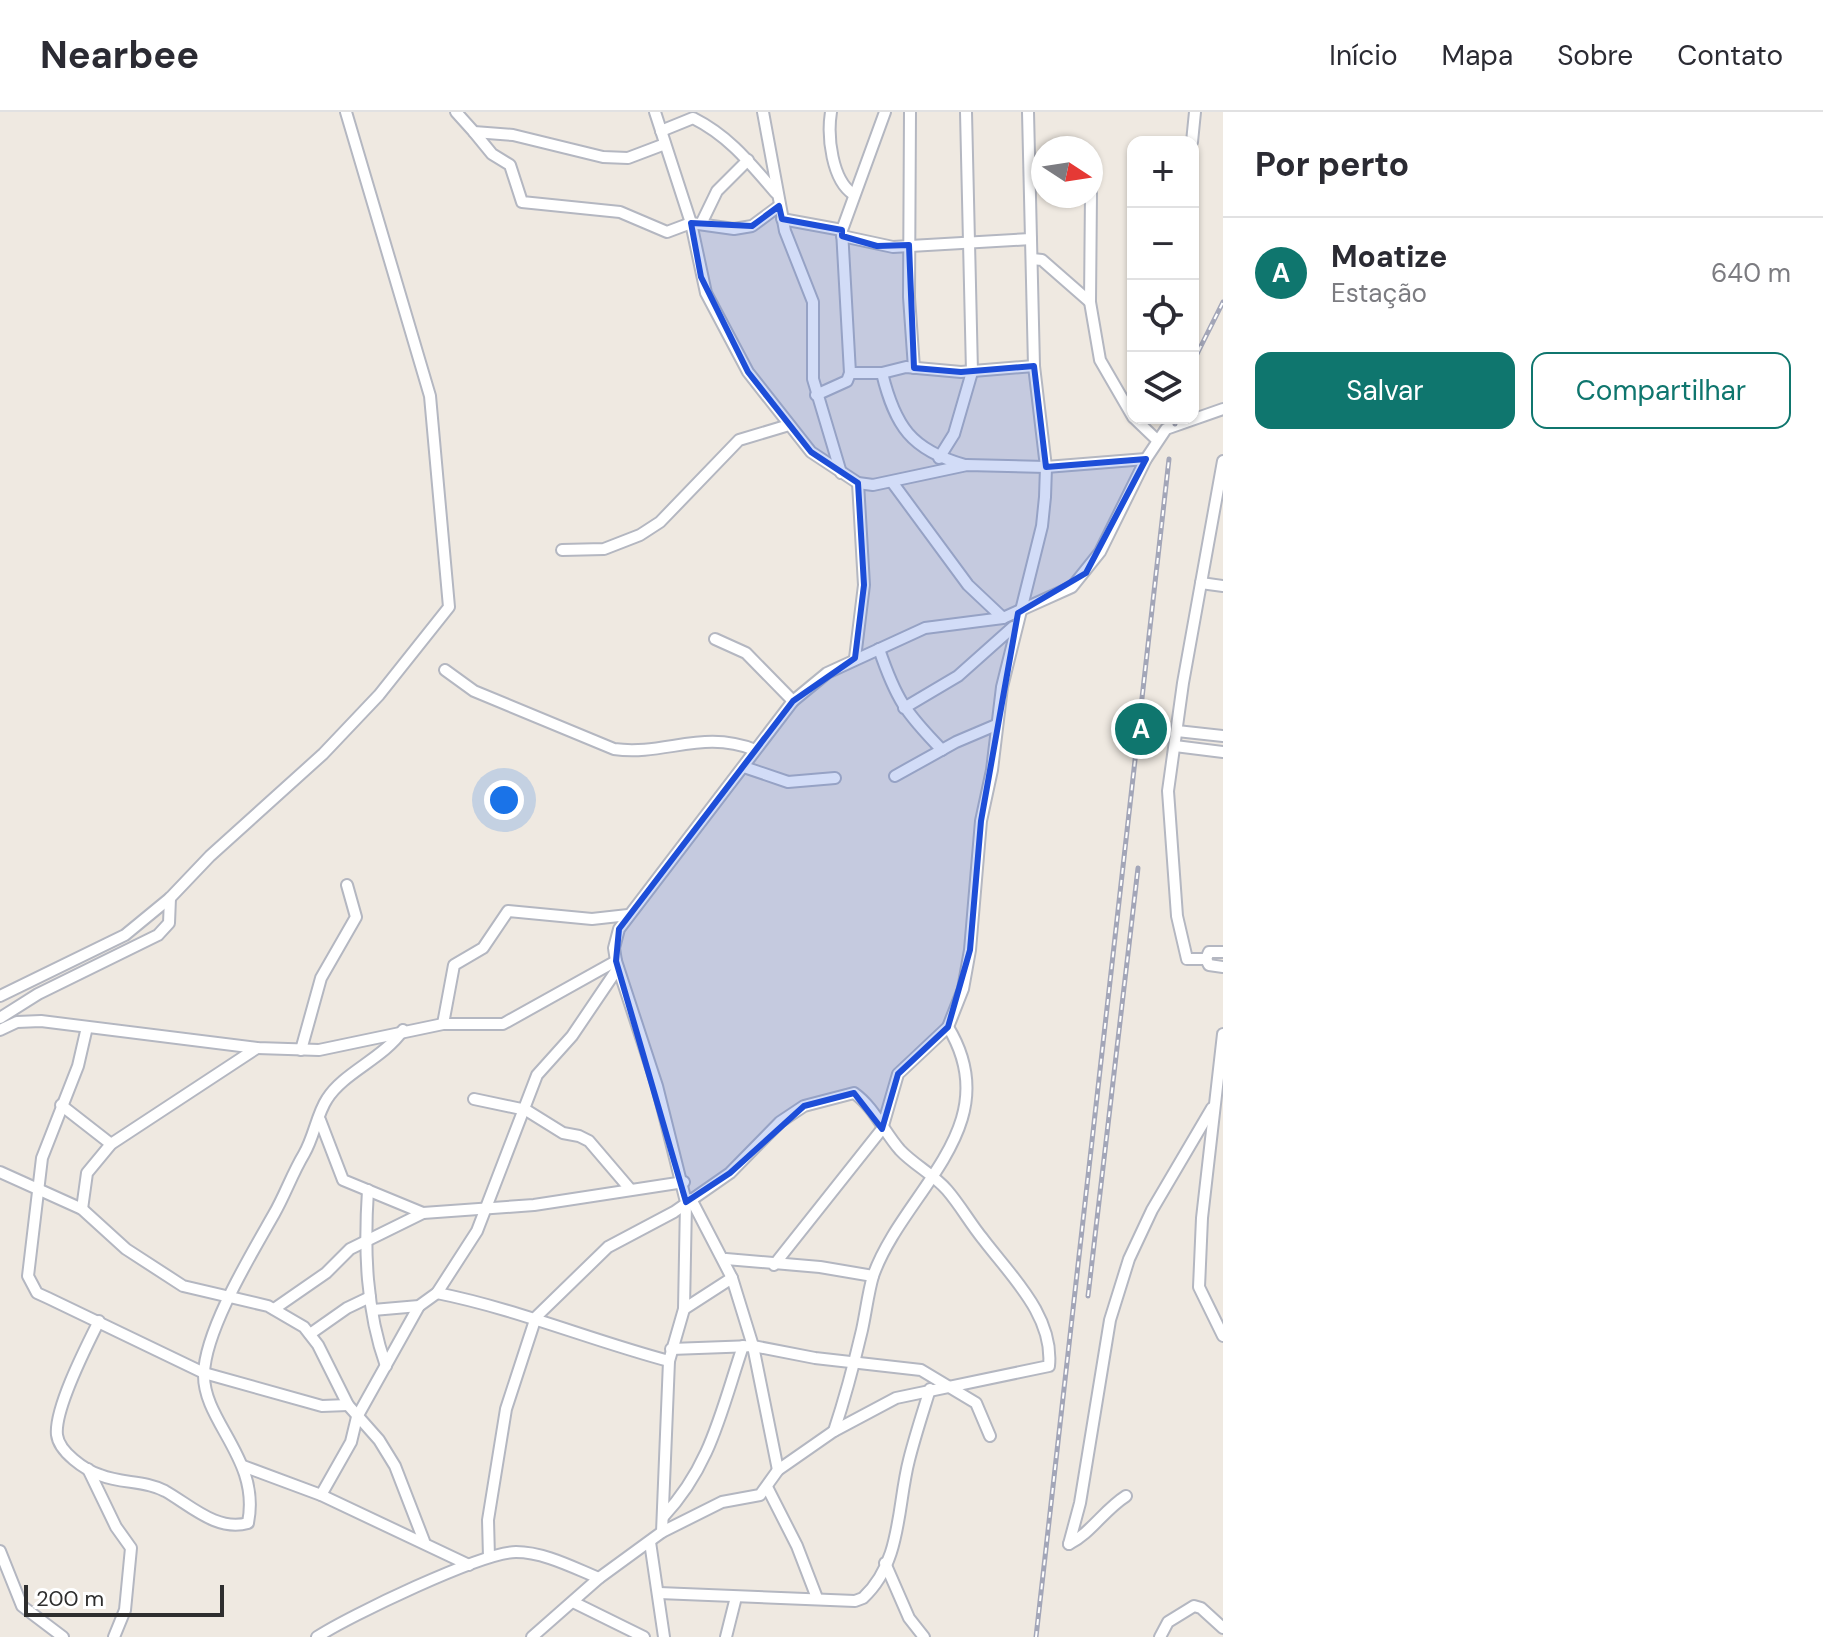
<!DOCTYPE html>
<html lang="pt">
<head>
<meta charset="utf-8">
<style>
	body { margin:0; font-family:"DM Sans",sans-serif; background:#f7f7f7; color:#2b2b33 }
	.controls { position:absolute; right:24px; top:24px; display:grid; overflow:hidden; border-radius:16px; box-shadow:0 2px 6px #0004 }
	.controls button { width:72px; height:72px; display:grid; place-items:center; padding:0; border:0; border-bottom:2px solid #e1e1e2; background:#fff; color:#2b2b33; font:40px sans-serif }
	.compass { position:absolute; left:1031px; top:24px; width:72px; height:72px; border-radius:50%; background:#fff; box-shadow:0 2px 6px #0004; rotate:102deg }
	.scale { position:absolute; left:24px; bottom:20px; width:200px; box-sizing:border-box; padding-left:8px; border:4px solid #2e2e2e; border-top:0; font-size:22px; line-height:28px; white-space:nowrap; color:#2e2e2e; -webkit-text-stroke:6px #fff; paint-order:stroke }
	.you { position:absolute; left:504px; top:688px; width:28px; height:28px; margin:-20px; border:6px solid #fff; border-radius:50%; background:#1a73e8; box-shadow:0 0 0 12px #1a73e833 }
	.badge { display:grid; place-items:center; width:52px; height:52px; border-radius:50%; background:#0f766e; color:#fff; font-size:26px; font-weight:700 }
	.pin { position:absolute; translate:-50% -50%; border:4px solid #fff; box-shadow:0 2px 8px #0006 }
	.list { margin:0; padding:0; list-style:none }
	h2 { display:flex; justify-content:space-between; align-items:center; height:104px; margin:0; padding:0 32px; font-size:34px }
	h2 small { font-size:26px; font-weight:400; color:#7c7c81 }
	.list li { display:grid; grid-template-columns:52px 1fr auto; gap:24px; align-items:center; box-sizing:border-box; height:112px; padding:0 32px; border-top:2px solid #e1e1e2 }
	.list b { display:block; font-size:30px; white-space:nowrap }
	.list p { margin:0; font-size:26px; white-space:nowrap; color:#7c7c81 }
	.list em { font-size:26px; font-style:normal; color:#7c7c81 }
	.actions { display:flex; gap:16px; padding:24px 32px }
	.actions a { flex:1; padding:18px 0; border:2px solid #0f766e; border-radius:16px; text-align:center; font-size:28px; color:#0f766e }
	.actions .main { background:#0f766e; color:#fff }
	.icon { flex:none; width:44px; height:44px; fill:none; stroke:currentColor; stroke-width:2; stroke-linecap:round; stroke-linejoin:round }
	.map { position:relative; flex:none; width:1223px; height:1525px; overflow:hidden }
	header { display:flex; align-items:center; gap:48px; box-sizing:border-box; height:112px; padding:0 40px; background:#fff; border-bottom:2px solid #e1e1e2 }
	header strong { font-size:38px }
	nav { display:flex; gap:44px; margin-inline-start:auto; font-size:28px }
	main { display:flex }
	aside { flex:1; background:#fff }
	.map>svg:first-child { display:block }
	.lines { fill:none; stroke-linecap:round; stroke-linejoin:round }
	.minor-casing { stroke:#b4b7c1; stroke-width:14 }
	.minor { stroke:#fff; stroke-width:10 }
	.rail-casing { stroke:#a3a6b8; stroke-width:5 }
	.rail { stroke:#fff; stroke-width:2; stroke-dasharray:6; stroke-linecap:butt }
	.marked { fill:#1d4ed8; fill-opacity:0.2; stroke:#1d4ed8; stroke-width:6; stroke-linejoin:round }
</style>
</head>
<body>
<header>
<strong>Nearbee</strong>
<nav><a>Início</a><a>Mapa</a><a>Sobre</a><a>Contato</a></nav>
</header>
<main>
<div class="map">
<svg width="1223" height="1525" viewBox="0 0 1223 1525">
	<rect width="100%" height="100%" fill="#efe9e1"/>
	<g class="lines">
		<!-- minor casing -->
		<g class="minor-casing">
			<g id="minor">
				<polyline points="456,0 474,20 513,23 603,45 628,46 665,32"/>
				<polyline points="655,0 691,111 706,181 748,260 811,340 858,371 873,373 967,353 1046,355 1146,347"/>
				<polyline points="763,0 785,119 813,190 813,267 841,361"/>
				<path d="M 831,0 C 827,25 832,68 853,82"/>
				<polyline points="910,0 909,185 914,256"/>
				<path d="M 661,19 L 693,6 C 729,24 750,51 776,81"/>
				<polyline points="474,20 492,42 510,53 522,90 620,100 667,120 691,111 734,117 752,114 779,94"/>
				<polyline points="1192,30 1195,0"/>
				<polyline points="1091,81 1090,190 1100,248 1133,305"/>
				<polyline points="782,107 842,118"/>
				<polyline points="701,112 717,79 748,48"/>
				<polyline points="842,124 893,135 1031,127"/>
				<polyline points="1032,147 1042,148 1090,190"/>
				<polyline points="850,261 842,118 885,0"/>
				<path d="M 882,261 C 895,314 911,338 965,353"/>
				<polyline points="816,283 847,269 850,261 882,261 906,255 961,260 1034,254"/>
				<polyline points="1134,306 1157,328"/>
				<polyline points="939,346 954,322 972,260 966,0"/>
				<polyline points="892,370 968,473 1003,506"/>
				<polyline points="562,438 604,437 640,423 660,410 739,328 789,313"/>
				<polyline points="1201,471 1223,474"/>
				<polyline points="715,527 746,541 793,589"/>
				<path d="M 879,537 C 896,587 905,600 942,638"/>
				<polyline points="855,546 864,473 858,371"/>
				<path d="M 445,558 L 474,579 L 614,637 C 665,644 703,617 755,638"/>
				<polyline points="904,596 958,564 1013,515"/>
				<polyline points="1177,619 1223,624"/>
				<polyline points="1175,634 1223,640"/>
				<polyline points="744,655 788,670 835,666"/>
				<polyline points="895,664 956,630 996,613"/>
				<polyline points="1223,840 1209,840 1206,847 1209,853 1223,855"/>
				<polyline points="1206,847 1187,847 1177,804 1168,679 1183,571 1223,349"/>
				<polyline points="0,884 125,823 170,786 210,744 323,642 379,583 449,495 430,284 346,0"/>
				<polyline points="0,906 38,882 158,823 169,811 170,786"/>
				<polyline points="443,912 454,853 483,836 508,799 592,807 628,803"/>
				<polyline points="87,915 78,954 42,1046 28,1164 37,1181 48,1186 204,1261 322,1294 348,1293"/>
				<polyline points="0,918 17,910 41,909 257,936 319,938 443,912 503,912 616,849"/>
				<polyline points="1223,922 1202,1106 1199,1175 1223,1224"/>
				<polyline points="301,938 321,866 356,805 347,773"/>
				<polyline points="474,987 526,998 563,1021 579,1024 589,1029 630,1077"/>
				<polyline points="61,993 111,1032"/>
				<polyline points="320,1008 343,1068 423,1101"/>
				<polyline points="0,1060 82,1097 126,1137 183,1174 268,1194 304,1215 318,1233 348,1293 379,1328 395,1354 424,1429"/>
				<path d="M 368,1078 C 364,1138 366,1198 386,1254"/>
				<polyline points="691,1087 732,1166 753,1234 778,1358"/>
				<polyline points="82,1097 87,1061 111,1032 257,936"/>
				<polyline points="726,1147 820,1155 873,1164"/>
				<polyline points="774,1153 882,1017 898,962 948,915 963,877 970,838 981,709 992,658 1002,575 1042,414 1045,385 1046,355 1034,254 1028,0"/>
				<path d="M 437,1181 C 517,1197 590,1228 669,1249"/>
				<polyline points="274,1197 326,1161 350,1137 423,1101 534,1093 684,1070"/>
				<polyline points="684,1197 732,1166"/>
				<polyline points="373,1198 419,1194 437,1181 477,1119 537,963 572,924 618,856"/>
				<path d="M 99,1209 C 87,1233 54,1297 57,1323 C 59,1340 85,1358 100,1363 C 122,1372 144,1368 165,1379 C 190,1393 217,1420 248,1411 C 261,1347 203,1310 204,1262 C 205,1218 252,1141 274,1102 C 285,1083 292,1062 304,1042 C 314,1025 317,1002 327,987 C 344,960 383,947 403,918"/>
				<polyline points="310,1222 347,1196 370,1185"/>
				<polyline points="671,1237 753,1234 815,1246 921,1258 976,1291 990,1324"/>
				<path d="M 834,1319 C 845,1286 854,1252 862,1218 C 866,1200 868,1181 873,1164 C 903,1079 1009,1015 948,915"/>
				<polyline points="243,1354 321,1383 469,1453"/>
				<polyline points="88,1357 116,1415 131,1436 125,1498 114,1525"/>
				<polyline points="767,1375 797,1434 817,1486"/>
				<polyline points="321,1383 351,1330 357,1305 419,1194"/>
				<path d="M 663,1405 C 711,1354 721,1299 743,1234"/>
				<polyline points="650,1430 664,1525"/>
				<polyline points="1069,1432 1080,1391 1110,1208 1129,1147 1152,1098 1212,996"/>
				<path d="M 1069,1432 C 1091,1421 1104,1398 1126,1384"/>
				<polyline points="0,1439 22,1494 63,1525"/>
				<path d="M 489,1445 L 488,1408 L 506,1297 L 536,1205 L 608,1135 L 674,1100 L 730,1061 L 780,1010 L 804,994 L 854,981 C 874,995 884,1020 900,1038 C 914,1053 933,1062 947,1078 C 960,1093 970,1111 983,1127 C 1011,1164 1054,1204 1049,1254 L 896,1286 L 834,1319 L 778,1358 L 760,1383 L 722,1390 L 662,1420"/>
				<polyline points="885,1451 909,1506 924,1525"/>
				<path d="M 659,1481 L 855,1489 L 863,1486 C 902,1450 897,1394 909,1348 C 915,1324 923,1300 930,1277"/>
				<polyline points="573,1490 644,1525"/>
				<path d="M 317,1525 C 349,1504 482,1440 516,1440 C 544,1440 574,1456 599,1466"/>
				<polyline points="532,1525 599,1466 662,1420 669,1249 684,1197 686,1090 657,974 616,849 614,836 619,817 793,589 827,561 925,516 1003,506 1072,475 1100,440 1146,347 1166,317 1223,297"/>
				<polyline points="726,1525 736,1485"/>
				<polyline points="1160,1525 1168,1510 1194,1494 1201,1496 1223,1516"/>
			</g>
		</g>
		<!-- minor -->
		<use href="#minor" class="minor"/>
		<!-- rail casing -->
		<g class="rail-casing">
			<g id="rail">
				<polyline points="1193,250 1223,190"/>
				<polyline points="1175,312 1176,306"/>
				<polyline points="1088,1184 1138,756"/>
				<polyline points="1036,1525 1169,347"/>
			</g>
		</g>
		<!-- rail -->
		<use href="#rail" class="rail"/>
	</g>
	<!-- marked area -->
	<path class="marked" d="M 779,94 L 782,107 L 842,118 L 842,124 L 877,134 L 909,133 L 914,256 L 961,260 L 1034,254 L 1046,355 L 1146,347 L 1086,461 L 1018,501 L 981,709 L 970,838 L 948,915 L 898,962 L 882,1017 L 854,981 L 804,994 L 730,1061 L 686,1090 L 616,849 L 619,817 L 793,589 L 855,546 L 864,473 L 858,371 L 811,340 L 748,260 L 701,165 L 691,111 L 752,114 Z"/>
</svg>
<div class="controls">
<button>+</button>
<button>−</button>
<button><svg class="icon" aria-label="locate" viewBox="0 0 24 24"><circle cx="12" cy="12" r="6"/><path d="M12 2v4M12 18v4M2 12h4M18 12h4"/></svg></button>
<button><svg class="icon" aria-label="layers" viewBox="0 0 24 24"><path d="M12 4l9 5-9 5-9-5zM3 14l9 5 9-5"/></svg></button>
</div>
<svg class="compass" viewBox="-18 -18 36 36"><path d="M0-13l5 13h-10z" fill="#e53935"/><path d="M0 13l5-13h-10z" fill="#7c7c81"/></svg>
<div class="scale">200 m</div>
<div class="you"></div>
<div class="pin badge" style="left:1141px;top:617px">A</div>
</div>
<aside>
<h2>Por perto<small></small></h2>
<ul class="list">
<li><span class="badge">A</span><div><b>Moatize</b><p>Estação</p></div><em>640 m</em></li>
</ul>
<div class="actions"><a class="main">Salvar</a><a>Compartilhar</a></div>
</aside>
</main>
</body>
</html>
